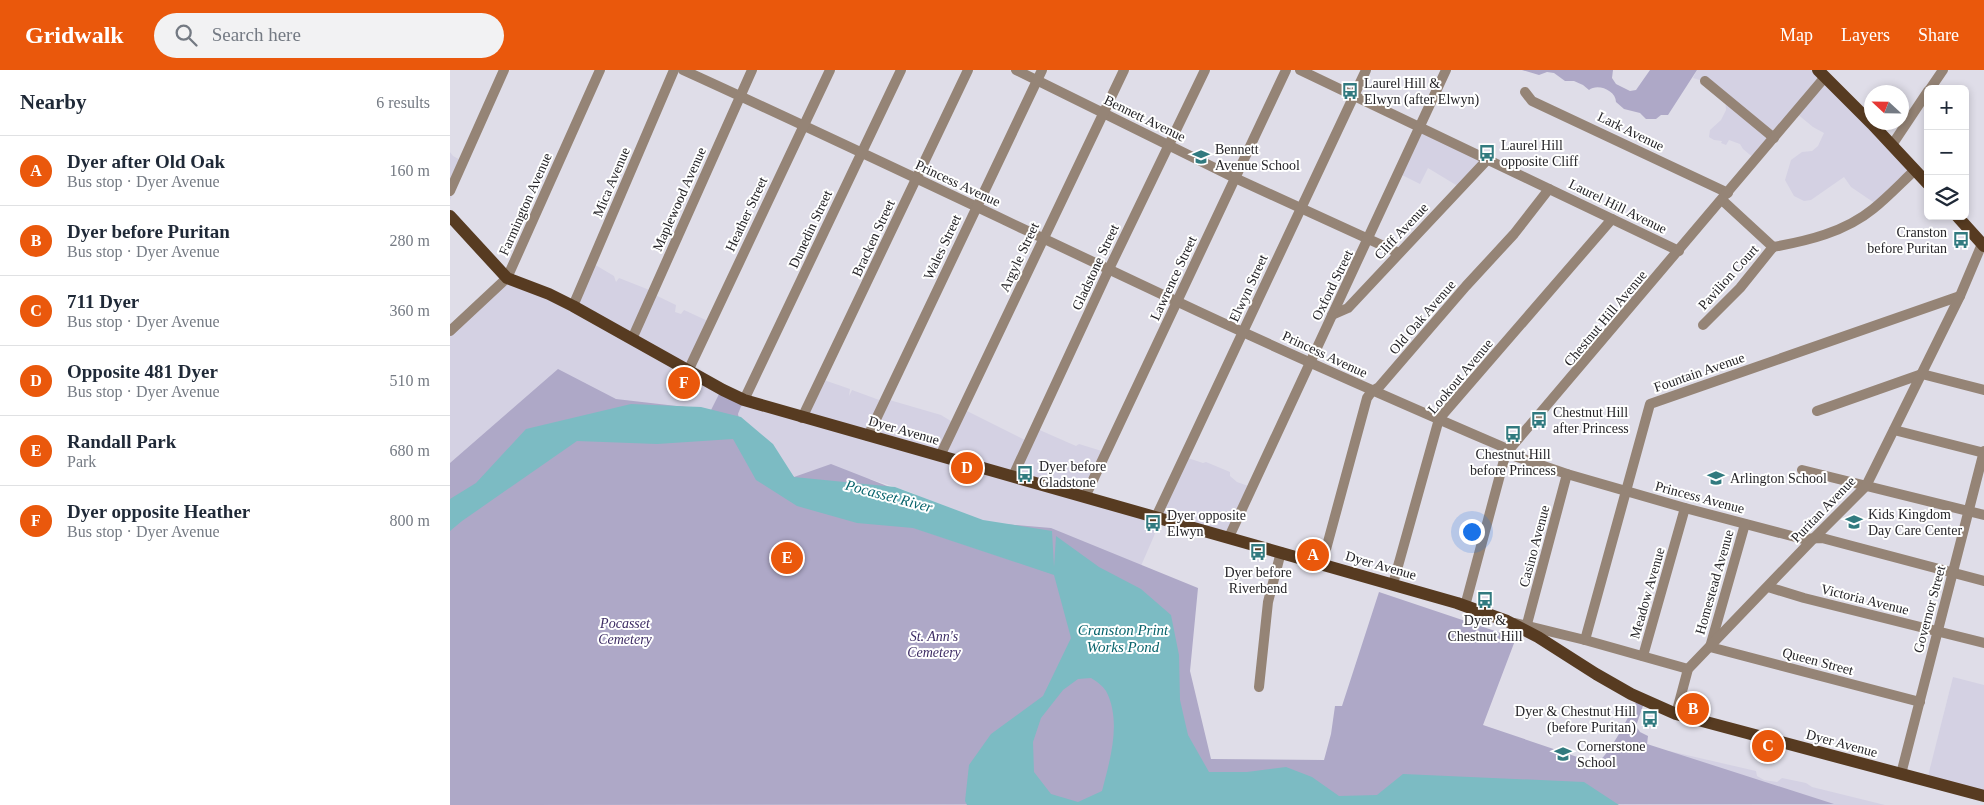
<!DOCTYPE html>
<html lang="en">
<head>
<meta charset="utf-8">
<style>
	body { margin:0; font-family:Georgia,serif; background:#f2f2f3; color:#1f2937 }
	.controls { position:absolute; right:15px; top:15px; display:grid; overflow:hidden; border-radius:8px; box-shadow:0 2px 8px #0003 }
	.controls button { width:45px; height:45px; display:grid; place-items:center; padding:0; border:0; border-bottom:1px solid #e0e1e3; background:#fff; color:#1f2937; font:25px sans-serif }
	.compass { position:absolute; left:1414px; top:15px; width:45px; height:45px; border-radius:50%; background:#fff; box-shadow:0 2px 8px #0003; rotate:292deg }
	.you { position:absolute; left:1021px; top:461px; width:18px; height:18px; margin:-12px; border:4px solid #fff; border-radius:50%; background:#1a73e8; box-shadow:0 0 0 8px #1a73e833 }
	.badge { display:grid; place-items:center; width:32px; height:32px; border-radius:50%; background:#ea580c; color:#fff; font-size:16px; font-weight:700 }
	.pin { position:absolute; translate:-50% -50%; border:2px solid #fff; box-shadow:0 1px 5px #0006 }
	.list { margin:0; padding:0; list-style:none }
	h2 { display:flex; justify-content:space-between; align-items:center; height:65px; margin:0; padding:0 20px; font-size:21px }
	h2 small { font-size:16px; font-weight:400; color:#747a83 }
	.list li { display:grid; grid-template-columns:32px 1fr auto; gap:15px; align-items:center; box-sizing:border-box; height:70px; padding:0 20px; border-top:1px solid #e0e1e3 }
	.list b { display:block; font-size:19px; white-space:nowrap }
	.list p { margin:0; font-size:16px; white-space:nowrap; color:#747a83 }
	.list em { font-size:16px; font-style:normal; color:#747a83 }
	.icon { flex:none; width:28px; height:28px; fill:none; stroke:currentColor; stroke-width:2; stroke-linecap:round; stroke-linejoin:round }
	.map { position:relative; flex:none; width:1534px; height:735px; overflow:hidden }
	header { display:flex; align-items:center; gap:30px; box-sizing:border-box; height:70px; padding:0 25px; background:#ea580c; color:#fff }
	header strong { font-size:24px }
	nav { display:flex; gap:28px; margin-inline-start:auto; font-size:18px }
	.search { width:350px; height:45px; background:#f2f2f3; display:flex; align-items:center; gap:12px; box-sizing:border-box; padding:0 18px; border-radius:28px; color:#747a83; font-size:19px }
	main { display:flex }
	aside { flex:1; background:#fff }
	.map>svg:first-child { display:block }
	.built { fill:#d4d1e3 }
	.green { fill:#aea8c7 }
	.water { fill:#7cbbc3; fill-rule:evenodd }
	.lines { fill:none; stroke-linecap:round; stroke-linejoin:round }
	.minor { stroke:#958476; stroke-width:10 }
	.major { stroke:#573b21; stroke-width:12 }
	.labels { text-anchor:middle; stroke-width:4; stroke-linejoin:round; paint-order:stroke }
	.poi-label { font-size:14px; fill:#262529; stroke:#fff; text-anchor:start }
	.street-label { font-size:14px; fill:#262529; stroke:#fff }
	.park-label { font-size:14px; font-style:italic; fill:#3c2b63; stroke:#fff }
	.water-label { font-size:15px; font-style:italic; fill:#08646c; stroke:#fff }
</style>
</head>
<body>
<header>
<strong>Gridwalk</strong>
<div class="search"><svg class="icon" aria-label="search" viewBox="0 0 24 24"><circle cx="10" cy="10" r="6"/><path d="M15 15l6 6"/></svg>Search here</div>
<nav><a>Map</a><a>Layers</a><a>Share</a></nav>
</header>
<main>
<aside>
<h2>Nearby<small>6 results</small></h2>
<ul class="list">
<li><span class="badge">A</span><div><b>Dyer after Old Oak</b><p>Bus stop · Dyer Avenue</p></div><em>160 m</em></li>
<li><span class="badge">B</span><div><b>Dyer before Puritan</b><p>Bus stop · Dyer Avenue</p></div><em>280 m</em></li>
<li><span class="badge">C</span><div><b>711 Dyer</b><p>Bus stop · Dyer Avenue</p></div><em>360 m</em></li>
<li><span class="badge">D</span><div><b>Opposite 481 Dyer</b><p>Bus stop · Dyer Avenue</p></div><em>510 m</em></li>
<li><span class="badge">E</span><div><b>Randall Park</b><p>Park</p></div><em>680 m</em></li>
<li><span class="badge">F</span><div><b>Dyer opposite Heather</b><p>Bus stop · Dyer Avenue</p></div><em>800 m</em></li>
</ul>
</aside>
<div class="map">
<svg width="1534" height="735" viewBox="0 0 1534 735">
	<rect width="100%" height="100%" fill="#dfdde8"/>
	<!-- built -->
	<g class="built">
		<polygon points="1247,0 1368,0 1463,98 1426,134 1401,117 1394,107 1361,130 1354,131 1344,126 1335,110 1341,90 1352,82 1362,81 1368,76 1374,63 1363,57 1346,43 1305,89 1293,79 1290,74 1279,70 1276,75 1271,73 1272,71 1264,70 1259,67 1260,60 1271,50 1276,40 1275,25 1260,13 1243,8"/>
		<polygon points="971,59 1035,89 1011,118 978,98 970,114 950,104"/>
		<polygon points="0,82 3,86 16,93 0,130"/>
		<polygon points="142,193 164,206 166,212 169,208 202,221 203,224 226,235 225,242 231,244 234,240 260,252 238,299 271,320 260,342 246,337 211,335 0,427 0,260 56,207 118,234"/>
		<polygon points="371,309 400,319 399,326 402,320 432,331 436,329 491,345 504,353 513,339 577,371 585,358 626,376 629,374 655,382 635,426 705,447 735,387 753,393 756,392 780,402 780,406 787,412 801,417 779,466 709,449 707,459 684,512 543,454 481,434 463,423 420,409 398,408 374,415 339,406 289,348 288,344 294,329 349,346"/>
		<polygon points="1503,607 1534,615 1534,726 1477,710"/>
		<polygon points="1219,681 1306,701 1307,706 1314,710 1327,712 1332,708 1356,713 1362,717 1435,735 1166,735"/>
	</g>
	<!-- green -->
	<g class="green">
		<path d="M 1072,0 L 1163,0 L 1162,8 L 1166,14 L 1180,21 L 1186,20 L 1200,0 L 1247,0 L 1218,45 L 1211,45 L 1206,49 L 1196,49 L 1190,43 L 1174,39 L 1166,32 C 1166,20 1147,13 1139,20 L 1133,15 L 1124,11 L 1115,11 L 1104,3 L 1097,2 L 1089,5 Z"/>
		<path d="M 108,299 L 166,329 L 261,340 L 271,320 L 294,329 L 288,344 L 289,348 L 325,384 L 344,407 L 381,394 L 529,452 L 601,458 L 748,518 L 740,601 L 761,689 L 874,690 L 881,664 L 885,636 L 892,636 L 929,522 L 1066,568 L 1033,655 L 1145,693 C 1159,689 1180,642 1189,627 L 1195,630 L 1186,656 L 1190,662 L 1198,666 L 1197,674 L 1384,734 L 0,735 L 0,393 Z"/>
	</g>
	<!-- water -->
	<path class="water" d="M 181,334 L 251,337 L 291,347 L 323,374 L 344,407 L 445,417 L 533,450 L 602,461 L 604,497 L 606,466 L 649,497 L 691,519 L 721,545 L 729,585 L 730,630 L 738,665 L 759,702 L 797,702 L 836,697 L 862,707 L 889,726 L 927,725 L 953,704 L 1134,712 L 1169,735 L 517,735 L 515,731 L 519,695 L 541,664 L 593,626 L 621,568 L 604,505 L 463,458 L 407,453 L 347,436 L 306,410 L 283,369 L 207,374 L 127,371 L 12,451 L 0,461 L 0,429 L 26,413 L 76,359 ZM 641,608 C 646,611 653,616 656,621 C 672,651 660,690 652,721 L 628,732 L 601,724 L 584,702 L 583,672 L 591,648 L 613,620 L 628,609 Z"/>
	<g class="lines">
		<!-- minor -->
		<g class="minor">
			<path d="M 233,0 C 398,75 562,154 726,231 C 834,282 944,330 1053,377 L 1064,386 L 1117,404 L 1235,438 L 1353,469 L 1372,468 L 1534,511"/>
			<polyline points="566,0 785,108 949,183"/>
			<polyline points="850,0 1229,181"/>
			<polyline points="1255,11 1324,68"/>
			<polyline points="1480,19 1493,0"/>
			<polyline points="1075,22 1082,31 1278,123"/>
			<polyline points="1442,75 1478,21"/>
			<polyline points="0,121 54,0"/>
			<polyline points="1272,130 1323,177"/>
			<path d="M 1323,177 C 1357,171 1395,162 1423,139 C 1438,127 1451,113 1465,100"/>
			<polyline points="123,236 224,0"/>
			<polyline points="882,245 898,238 1037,90"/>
			<polyline points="1253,255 1290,218 1323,177"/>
			<polyline points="0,261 57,208 150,0"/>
			<polyline points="182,269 302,0"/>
			<polyline points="238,301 380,0"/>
			<polyline points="294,330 451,0"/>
			<polyline points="1367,341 1472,304 1534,320"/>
			<polyline points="352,348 518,0"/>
			<polyline points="1444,360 1534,383"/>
			<polyline points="418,366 592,0"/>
			<polyline points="490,386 674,0"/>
			<polyline points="1352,400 1534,445"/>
			<polyline points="563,406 659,199 755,0"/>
			<polyline points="635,427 836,0"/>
			<polyline points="706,447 916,0"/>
			<polyline points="1295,454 1260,577 1470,632"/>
			<polyline points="779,467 996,0"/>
			<polyline points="872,494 917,328 922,321 929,317 1016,216 1064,164 1099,119"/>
			<polyline points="943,514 989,349 1162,149"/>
			<polyline points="1318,517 1354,528 1534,573"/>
			<polyline points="1015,536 1054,390 1058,381 1375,7"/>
			<polyline points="1065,553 1135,570 1238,599"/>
			<polyline points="1077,554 1117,404"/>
			<polyline points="1135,570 1200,334 1510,226"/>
			<polyline points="1193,586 1235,438"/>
			<polyline points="809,617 818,532 831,482"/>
			<polyline points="1226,644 1238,599 1363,469 1416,416 1510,226 1532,174"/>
			<polyline points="1451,704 1534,381"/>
		</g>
		<!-- major -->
		<g class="major">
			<polyline points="1368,0 1422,54 1478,114"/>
			<polyline points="0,146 57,208 99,224 123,236 273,320 294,330 1007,533 1057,551 1088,567 1146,604 1181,624 1226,644 1534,726"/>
			<polyline points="1507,146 1534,176"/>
		</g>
	</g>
	<!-- icons -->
	<defs>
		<g id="bus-bare" transform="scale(1.35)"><path d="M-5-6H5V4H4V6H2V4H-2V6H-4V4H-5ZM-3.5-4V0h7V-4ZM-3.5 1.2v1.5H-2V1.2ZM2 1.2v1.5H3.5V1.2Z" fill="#317a7f" stroke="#fff" stroke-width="2.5" paint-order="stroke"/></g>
		<g id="school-bare" transform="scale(1.35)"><path d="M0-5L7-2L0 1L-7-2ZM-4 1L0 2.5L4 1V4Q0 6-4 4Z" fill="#317a7f" stroke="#fff" stroke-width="2.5" paint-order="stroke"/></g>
	</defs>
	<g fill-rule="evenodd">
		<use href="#bus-bare" x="900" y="21"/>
		<use href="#bus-bare" x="1037" y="83"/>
		<use href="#school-bare" x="751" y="87"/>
		<use href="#bus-bare" x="1511" y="170"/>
		<use href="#bus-bare" x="1089" y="350"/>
		<use href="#bus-bare" x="1063" y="364"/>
		<use href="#bus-bare" x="575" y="404"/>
		<use href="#school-bare" x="1266" y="408"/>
		<use href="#school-bare" x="1404" y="452"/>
		<use href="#bus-bare" x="703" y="453"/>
		<use href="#bus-bare" x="808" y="482"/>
		<use href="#bus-bare" x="1035" y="530"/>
		<use href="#bus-bare" x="1200" y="649"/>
		<use href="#school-bare" x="1113" y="684"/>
	</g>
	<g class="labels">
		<!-- poi labels -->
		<g class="poi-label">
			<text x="914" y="18">Laurel Hill &amp;<tspan x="914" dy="16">Elwyn (after Elwyn)</tspan></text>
			<text x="1051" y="80">Laurel Hill<tspan x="1051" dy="16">opposite Cliff</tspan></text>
			<text x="765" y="84">Bennett<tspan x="765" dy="16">Avenue School</tspan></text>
			<text x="1497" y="167" text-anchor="end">Cranston<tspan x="1497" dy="16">before Puritan</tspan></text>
			<text x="1103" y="347">Chestnut Hill<tspan x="1103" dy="16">after Princess</tspan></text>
			<text x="1063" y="389" text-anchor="middle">Chestnut Hill<tspan x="1063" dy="16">before Princess</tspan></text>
			<text x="589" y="401">Dyer before<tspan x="589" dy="16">Gladstone</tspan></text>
			<text x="1280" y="413">Arlington School</text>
			<text x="1418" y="449">Kids Kingdom<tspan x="1418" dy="16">Day Care Center</tspan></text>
			<text x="717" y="450">Dyer opposite<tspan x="717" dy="16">Elwyn</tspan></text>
			<text x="808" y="507" text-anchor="middle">Dyer before<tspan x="808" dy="16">Riverbend</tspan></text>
			<text x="1035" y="555" text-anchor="middle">Dyer &amp;<tspan x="1035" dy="16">Chestnut Hill</tspan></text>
			<text x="1186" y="646" text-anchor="end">Dyer &amp; Chestnut Hill<tspan x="1186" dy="16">(before Puritan)</tspan></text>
			<text x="1127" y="681">Cornerstone<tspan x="1127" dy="16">School</tspan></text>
		</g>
		<!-- street labels -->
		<g class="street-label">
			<text transform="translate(695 48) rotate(26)" y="5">Bennett Avenue</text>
			<text transform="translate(1181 61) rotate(26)" y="5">Lark Avenue</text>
			<text transform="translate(161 112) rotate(-67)" y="5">Mica Avenue</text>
			<text transform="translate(508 113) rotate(25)" y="5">Princess Avenue</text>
			<text transform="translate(229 129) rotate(-66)" y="5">Maplewood Avenue</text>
			<text transform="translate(75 134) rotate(-66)" y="5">Farmington Avenue</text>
			<text transform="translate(1168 136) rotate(26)" y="5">Laurel Hill Avenue</text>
			<text transform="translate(296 144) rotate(-65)" y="5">Heather Street</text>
			<text transform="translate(360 159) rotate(-65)" y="5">Dunedin Street</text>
			<text transform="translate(951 161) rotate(-47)" y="5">Cliff Avenue</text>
			<text transform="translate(423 168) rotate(-65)" y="5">Bracken Street</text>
			<text transform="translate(492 177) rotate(-65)" y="5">Wales Street</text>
			<text transform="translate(569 187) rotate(-65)" y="5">Argyle Street</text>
			<text transform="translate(645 197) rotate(-65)" y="5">Gladstone Street</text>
			<text transform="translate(1278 207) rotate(-48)" y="5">Pavilion Court</text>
			<text transform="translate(723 208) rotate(-65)" y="5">Lawrence Street</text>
			<text transform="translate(882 215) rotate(-64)" y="5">Oxford Street</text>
			<text transform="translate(798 218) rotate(-65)" y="5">Elwyn Street</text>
			<text transform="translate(972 247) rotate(-49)" y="5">Old Oak Avenue</text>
			<text transform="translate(1155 248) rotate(-50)" y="5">Chestnut Hill Avenue</text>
			<text transform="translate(875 284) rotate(25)" y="5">Princess Avenue</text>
			<text transform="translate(1249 302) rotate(-19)" y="5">Fountain Avenue</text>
			<text transform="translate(1010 306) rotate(-50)" y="5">Lookout Avenue</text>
			<text transform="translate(454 360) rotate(16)" y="5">Dyer Avenue</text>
			<text transform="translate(1250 427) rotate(15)" y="5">Princess Avenue</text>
			<text transform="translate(1373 439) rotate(-46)" y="5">Puritan Avenue</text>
			<text transform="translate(1084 476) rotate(-75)" y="5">Casino Avenue</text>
			<text transform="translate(931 495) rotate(16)" y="5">Dyer Avenue</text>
			<text transform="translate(1264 512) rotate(-74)" y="5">Homestead Avenue</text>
			<text transform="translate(1197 523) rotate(-74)" y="5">Meadow Avenue</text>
			<text transform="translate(1415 529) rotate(14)" y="5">Victoria Avenue</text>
			<text transform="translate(1479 539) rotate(-75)" y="5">Governor Street</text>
			<text transform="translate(1368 591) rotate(15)" y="5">Queen Street</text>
			<text transform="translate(1392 673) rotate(15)" y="5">Dyer Avenue</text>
		</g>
		<!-- park labels -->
		<g class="park-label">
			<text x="175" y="558">Pocasset<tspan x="175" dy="16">Cemetery</tspan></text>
			<text x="484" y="571">St. Ann's<tspan x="484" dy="16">Cemetery</tspan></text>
		</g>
		<!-- water labels -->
		<g class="water-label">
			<text transform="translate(439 426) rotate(15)" y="5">Pocasset River</text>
			<text x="673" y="565">Cranston Print<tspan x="673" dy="17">Works Pond</tspan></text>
		</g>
	</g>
</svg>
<div class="controls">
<button>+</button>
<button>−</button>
<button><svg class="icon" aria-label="layers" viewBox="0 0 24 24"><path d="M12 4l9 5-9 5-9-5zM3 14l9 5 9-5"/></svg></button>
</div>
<svg class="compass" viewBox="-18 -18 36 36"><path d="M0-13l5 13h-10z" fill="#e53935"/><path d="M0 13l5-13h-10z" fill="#747a83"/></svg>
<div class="you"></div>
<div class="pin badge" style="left:863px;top:485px">A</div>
<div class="pin badge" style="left:1243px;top:639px">B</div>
<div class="pin badge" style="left:1318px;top:676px">C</div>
<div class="pin badge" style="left:517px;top:398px">D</div>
<div class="pin badge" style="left:337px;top:488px">E</div>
<div class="pin badge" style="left:234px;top:313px">F</div>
</div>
</main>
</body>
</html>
